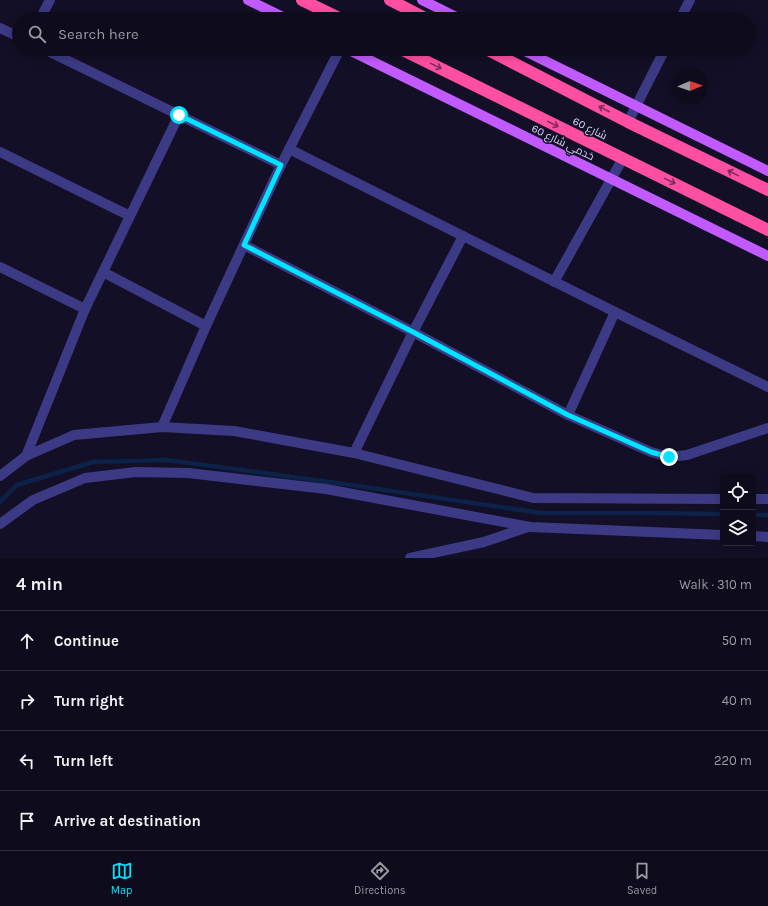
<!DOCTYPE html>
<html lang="en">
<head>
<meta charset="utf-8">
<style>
	body { margin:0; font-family:Karla,Cairo,sans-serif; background:#171425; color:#f1f3f6 }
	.controls { position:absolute; right:12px; bottom:12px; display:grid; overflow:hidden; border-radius:4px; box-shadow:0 2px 10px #0003 }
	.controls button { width:36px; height:36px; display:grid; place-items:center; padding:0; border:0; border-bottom:1px solid #2e2b3b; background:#0e0b1c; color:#f1f3f6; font:20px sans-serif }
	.compass { position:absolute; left:672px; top:68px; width:36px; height:36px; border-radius:50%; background:#0e0b1c; box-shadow:0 2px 10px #0003; rotate:88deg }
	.stop { position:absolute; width:12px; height:12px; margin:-9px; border:3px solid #00e5ff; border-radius:50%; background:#fff }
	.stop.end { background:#00e5ff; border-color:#fff; box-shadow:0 1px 4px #0008 }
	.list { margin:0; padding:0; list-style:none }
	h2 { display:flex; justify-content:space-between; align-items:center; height:52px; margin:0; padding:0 16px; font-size:17px }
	h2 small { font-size:13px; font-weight:400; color:#9b9ba3 }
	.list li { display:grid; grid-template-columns:26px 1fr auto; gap:12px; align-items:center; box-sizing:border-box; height:60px; padding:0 16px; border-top:1px solid #2e2b3b }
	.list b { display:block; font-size:15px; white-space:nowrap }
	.list em { font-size:13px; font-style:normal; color:#9b9ba3 }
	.icon { flex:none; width:22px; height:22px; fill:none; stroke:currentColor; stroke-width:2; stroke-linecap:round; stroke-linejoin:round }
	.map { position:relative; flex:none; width:768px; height:558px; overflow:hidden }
	.search { position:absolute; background:#0e0b1c; box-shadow:0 2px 10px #0003; left:12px; right:12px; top:12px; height:44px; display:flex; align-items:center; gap:10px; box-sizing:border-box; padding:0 14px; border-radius:22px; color:#9b9ba3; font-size:15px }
	.sheet { height:292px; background:#0e0b1c }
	nav { display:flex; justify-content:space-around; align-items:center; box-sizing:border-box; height:56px; border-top:1px solid #2e2b3b; background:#0e0b1c; font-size:11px; color:#9b9ba3 }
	nav a { display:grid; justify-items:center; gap:2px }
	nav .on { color:#00e5ff }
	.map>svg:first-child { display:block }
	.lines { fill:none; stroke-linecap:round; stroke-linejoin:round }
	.stream { stroke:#0c2248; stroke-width:4.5 }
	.minor { stroke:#3d3a85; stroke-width:10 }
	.major { stroke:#c25bff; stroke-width:10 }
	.highway { stroke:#ff4fa3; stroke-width:12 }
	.oneway { stroke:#7d2c5e }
	.route { stroke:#00e5ff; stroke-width:5 }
	.labels { text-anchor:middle; stroke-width:3; stroke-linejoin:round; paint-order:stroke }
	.street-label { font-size:11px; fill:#d9d4ff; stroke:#130f26 }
</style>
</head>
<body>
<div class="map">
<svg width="768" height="558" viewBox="0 0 768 558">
	<rect width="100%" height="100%" fill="#130f26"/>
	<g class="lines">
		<!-- stream -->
		<g class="stream">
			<polyline points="0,502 17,485 93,462 167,460 344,484 541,513 651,513 723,514"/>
			<polyline points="753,515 768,515"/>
		</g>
		<!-- minor -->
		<g class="minor">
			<polyline points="40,19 50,0"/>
			<polyline points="680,19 690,0"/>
			<polyline points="0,28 19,37"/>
			<polyline points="44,49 281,165"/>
			<polyline points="628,122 665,49"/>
			<polyline points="289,149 615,312 768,387"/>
			<polyline points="0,152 130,216"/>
			<polyline points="244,245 413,332 568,415 651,452 669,457 687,455 768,428"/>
			<polyline points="0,267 85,309"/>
			<polyline points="103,272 206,326"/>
			<polyline points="554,282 623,158"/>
			<polyline points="568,415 615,312"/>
			<polyline points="162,427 206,326 281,165 340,49"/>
			<polyline points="354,453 413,332 463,236"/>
			<polyline points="26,456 85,309 179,115"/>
			<polyline points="0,476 26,456 74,435 162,427 234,431 354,453 533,498 723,499"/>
			<polyline points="753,499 768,499"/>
			<polyline points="0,524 33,500 85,478 136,472 188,473 326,489 530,527 723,535"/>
			<polyline points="753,536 768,537"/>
			<polyline points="410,558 484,542 528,527"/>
		</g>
		<!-- major -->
		<g class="major">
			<polyline points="248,0 287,19"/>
			<polyline points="422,0 460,19"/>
			<polyline points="347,49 768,256"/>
			<polyline points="521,49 768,171"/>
		</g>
		<!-- highway -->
		<g class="highway">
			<polyline points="302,0 341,19"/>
			<polyline points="390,0 427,19"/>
			<polyline points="401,49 768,230"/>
			<polyline points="486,49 628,122 768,190"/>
		</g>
	</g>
	<!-- one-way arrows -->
	<defs><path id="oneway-shaft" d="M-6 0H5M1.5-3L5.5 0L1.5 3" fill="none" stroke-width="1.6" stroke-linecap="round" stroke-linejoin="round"/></defs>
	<g class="oneway">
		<use href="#oneway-shaft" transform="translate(436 66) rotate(26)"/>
		<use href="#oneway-shaft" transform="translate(604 109) rotate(-153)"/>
		<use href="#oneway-shaft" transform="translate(553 124) rotate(26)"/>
		<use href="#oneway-shaft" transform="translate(733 173) rotate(-154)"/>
		<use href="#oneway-shaft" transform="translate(670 181) rotate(26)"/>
	</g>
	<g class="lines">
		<!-- route -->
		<polyline class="route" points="179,115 281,165 244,245 413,332 568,415 651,452 669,457"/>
	</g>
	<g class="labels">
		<!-- street labels -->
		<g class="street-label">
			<text transform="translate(590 128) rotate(26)" y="4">شارع 60</text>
			<text transform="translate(563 142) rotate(26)" y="4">خدمي شارع 60</text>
		</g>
	</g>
</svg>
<div class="controls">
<button><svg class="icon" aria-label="locate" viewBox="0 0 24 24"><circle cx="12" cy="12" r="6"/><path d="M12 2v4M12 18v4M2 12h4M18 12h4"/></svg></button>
<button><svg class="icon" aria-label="layers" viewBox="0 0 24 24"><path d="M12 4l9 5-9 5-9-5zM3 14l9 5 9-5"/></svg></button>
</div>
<svg class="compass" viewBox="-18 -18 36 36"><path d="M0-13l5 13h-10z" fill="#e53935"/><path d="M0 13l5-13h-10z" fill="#9b9ba3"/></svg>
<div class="stop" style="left:179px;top:115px"></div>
<div class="stop end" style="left:669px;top:457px"></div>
<div class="search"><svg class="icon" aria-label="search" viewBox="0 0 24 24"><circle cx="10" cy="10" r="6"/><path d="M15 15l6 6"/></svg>Search here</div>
</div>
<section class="sheet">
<h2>4 min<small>Walk · 310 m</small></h2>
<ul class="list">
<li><svg class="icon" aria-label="ahead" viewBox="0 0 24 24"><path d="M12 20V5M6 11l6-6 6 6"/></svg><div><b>Continue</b></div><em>50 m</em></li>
<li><svg class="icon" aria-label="right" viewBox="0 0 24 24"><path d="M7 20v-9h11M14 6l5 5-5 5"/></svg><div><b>Turn right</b></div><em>40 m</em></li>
<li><svg class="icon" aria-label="left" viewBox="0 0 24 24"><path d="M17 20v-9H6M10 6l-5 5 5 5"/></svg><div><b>Turn left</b></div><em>220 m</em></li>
<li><svg class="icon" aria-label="arrive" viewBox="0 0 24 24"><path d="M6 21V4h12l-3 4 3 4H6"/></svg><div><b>Arrive at destination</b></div></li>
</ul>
</section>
<nav>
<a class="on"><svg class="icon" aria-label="map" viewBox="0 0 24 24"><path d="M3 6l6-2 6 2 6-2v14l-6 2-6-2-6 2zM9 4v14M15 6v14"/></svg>Map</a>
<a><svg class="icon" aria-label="directions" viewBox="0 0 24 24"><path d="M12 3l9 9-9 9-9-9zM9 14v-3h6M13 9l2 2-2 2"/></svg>Directions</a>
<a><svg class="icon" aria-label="saved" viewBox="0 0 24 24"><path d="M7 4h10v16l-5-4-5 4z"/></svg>Saved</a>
</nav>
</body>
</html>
